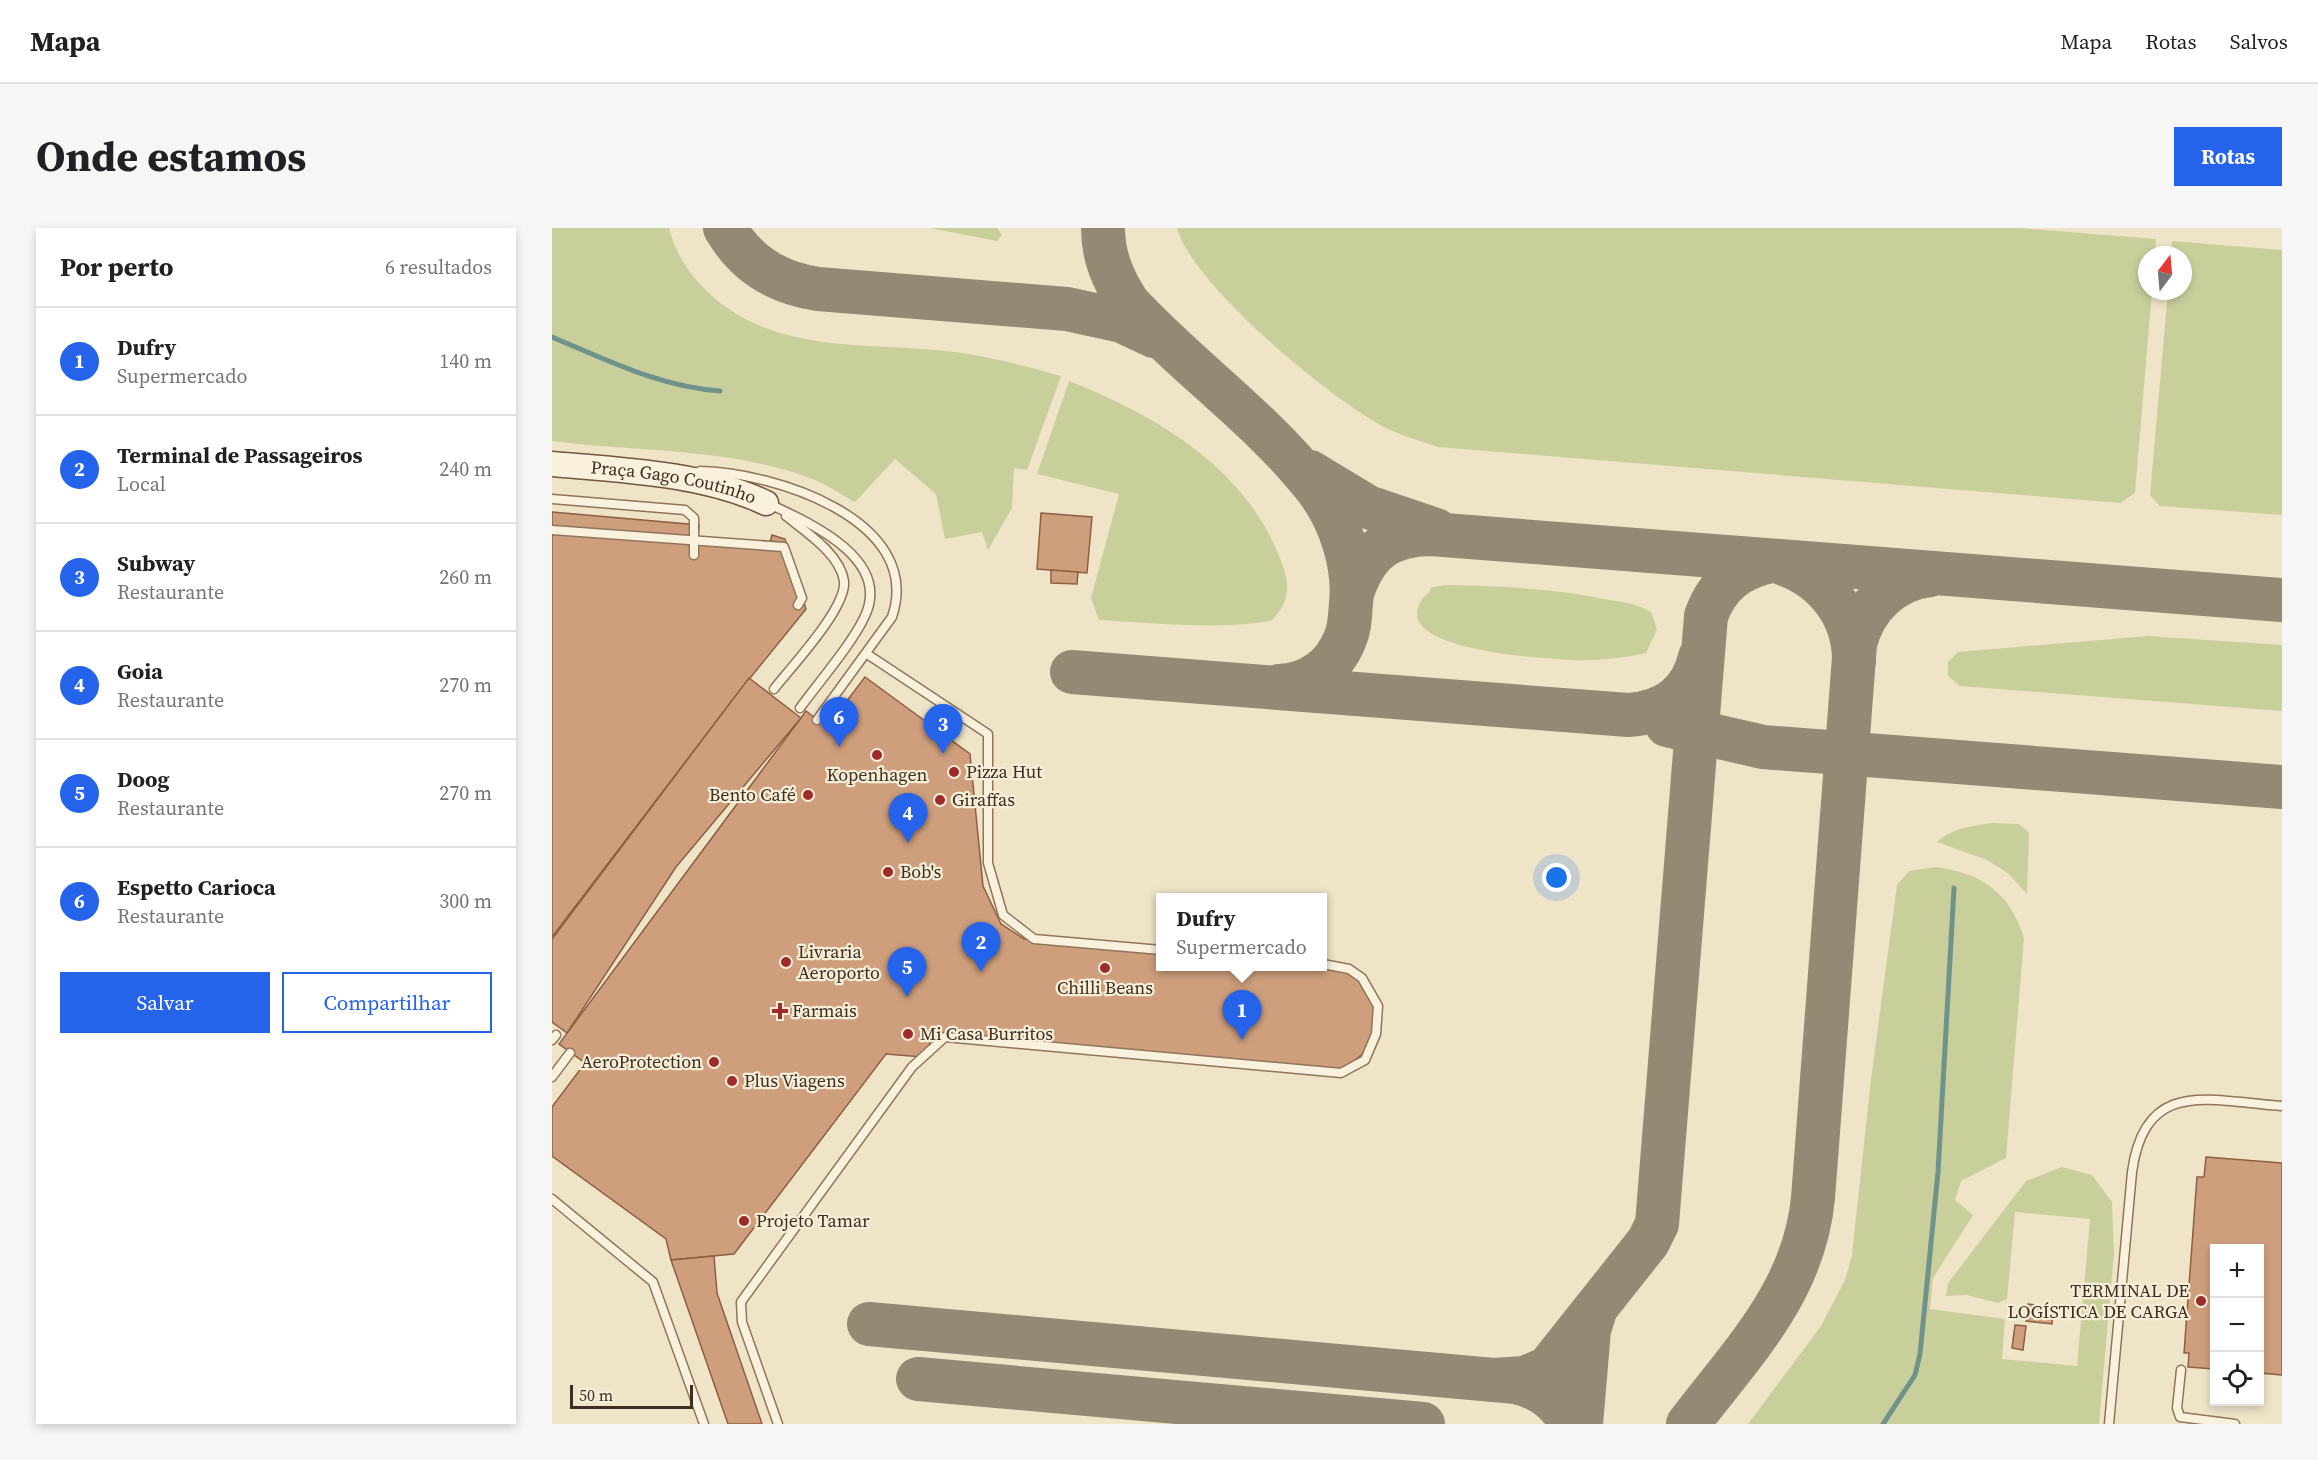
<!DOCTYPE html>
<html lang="pt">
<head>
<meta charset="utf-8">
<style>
	body { margin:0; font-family:"Source Serif 4",serif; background:#f6f6f6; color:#202124 }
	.controls { position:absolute; right:18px; bottom:18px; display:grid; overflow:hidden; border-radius:0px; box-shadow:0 3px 9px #0003 }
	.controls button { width:54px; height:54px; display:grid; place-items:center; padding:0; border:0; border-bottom:2px solid #e0e0e0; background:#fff; color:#202124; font:30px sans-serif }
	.compass { position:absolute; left:1586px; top:18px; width:54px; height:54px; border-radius:50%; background:#fff; box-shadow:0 3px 9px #0003; rotate:16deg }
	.scale { position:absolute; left:18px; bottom:15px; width:123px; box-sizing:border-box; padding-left:6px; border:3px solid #3d2e20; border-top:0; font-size:16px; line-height:21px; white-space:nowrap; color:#3d2e20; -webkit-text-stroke:4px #f7eed8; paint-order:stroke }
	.you { position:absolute; left:1005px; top:650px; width:21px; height:21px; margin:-15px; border:4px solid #fff; border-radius:50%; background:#1a73e8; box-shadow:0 0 0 9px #1a73e833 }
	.badge { display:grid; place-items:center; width:39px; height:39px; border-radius:50%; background:#2563eb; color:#fff; font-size:20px; font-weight:700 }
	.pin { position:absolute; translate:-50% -50px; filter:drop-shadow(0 2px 3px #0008) }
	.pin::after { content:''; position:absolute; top:32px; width:21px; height:18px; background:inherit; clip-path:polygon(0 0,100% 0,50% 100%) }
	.popup { position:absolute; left:604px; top:665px; width:171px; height:78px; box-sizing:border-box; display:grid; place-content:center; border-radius:0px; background:#fff; filter:drop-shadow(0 2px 4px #0005); font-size:20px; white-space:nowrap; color:#757577 }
	.popup b { font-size:22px; color:#202124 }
	.popup::after { content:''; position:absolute; left:50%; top:100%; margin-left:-12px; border:12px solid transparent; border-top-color:#fff }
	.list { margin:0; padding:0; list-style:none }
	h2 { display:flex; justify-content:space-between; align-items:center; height:78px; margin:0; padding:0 24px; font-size:26px }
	h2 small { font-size:20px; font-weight:400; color:#757577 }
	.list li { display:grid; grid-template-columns:39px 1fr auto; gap:18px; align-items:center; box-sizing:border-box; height:108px; padding:0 24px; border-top:2px solid #e0e0e0 }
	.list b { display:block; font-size:22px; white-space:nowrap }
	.list p { margin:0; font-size:20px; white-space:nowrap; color:#757577 }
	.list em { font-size:20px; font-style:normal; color:#757577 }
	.actions { display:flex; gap:12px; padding:18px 24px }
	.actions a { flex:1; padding:14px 0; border:2px solid #2563eb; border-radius:0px; text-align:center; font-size:21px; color:#2563eb }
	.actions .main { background:#2563eb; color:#fff }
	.icon { flex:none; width:33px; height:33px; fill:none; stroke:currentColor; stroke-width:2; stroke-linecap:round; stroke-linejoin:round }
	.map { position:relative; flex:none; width:1730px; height:1196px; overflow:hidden; border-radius:0px }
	header { display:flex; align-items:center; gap:36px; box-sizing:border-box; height:84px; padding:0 30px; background:#fff; border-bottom:2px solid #e0e0e0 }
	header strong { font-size:28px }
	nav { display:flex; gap:33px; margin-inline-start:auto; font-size:21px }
	.intro { display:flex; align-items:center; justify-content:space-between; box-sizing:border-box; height:144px; padding:0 36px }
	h1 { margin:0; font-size:42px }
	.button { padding:15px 27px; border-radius:0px; background:#2563eb; color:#fff; font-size:21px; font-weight:700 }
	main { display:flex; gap:36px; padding:0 36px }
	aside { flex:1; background:#fff; border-radius:0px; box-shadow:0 3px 9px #0003 }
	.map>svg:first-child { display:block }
	.green { fill:#c9cf9b }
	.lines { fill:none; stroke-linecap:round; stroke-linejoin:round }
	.stream { stroke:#6f938a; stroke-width:5 }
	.taxiway { stroke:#968974; stroke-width:44 }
	.building { fill:#cf9f7d; stroke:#8d5f41; stroke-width:1.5 }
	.lane-casing { stroke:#8d765c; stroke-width:11 }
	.secondary-casing { stroke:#6f573f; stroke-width:27 }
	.lane { stroke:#faf1dc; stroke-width:8 }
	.secondary { stroke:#faf1dc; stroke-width:24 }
	.poi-dot { fill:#9e2a2b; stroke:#f7eed8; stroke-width:2 }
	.labels { text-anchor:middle; stroke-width:4.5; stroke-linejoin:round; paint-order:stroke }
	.street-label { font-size:18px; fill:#3d2e20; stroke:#f7eed8 }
	.poi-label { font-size:18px; fill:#3d2e20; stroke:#f7eed8; text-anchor:start }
</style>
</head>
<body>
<header>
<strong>Mapa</strong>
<nav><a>Mapa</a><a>Rotas</a><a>Salvos</a></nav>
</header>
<div class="intro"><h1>Onde estamos</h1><a class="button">Rotas</a></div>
<main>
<aside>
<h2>Por perto<small>6 resultados</small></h2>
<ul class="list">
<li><span class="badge">1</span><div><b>Dufry</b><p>Supermercado</p></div><em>140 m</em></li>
<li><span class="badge">2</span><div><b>Terminal de Passageiros</b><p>Local</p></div><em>240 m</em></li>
<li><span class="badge">3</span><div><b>Subway</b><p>Restaurante</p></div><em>260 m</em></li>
<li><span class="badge">4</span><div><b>Goia</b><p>Restaurante</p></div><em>270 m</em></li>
<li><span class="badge">5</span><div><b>Doog</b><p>Restaurante</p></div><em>270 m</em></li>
<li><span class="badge">6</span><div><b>Espetto Carioca</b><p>Restaurante</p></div><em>300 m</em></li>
</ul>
<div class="actions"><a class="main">Salvar</a><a>Compartilhar</a></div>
</aside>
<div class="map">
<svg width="1730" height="1196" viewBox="0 0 1730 1196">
	<rect width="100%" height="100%" fill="#f0e4c8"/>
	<!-- green -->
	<g class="green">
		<path d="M 0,0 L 117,0 C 124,27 139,49 160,68 C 228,128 319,113 403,124 C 439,129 474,138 509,148 L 475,242 L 462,240 L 460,280 L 436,322 L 430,304 L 393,311 L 384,266 L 343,231 L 303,274 C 288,266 274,256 258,250 C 178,220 85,224 0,213 Z"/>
		<polygon points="377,0 445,0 450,7 445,13"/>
		<path d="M 625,0 L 1468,0 L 1604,11 L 1603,27 L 1595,27 L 1595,63 L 1600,63 L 1583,265 L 1568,275 L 886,219 C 869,213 850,208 834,200 C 781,173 640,57 625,0 Z"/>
		<polygon points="1620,13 1730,22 1730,287 1608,278 1598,267 1616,63 1631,63 1631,27 1619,27"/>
		<path d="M 517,153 C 601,186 688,236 725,323 C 737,351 742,370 719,393 C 663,402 604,395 547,392 L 539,370 L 567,266 L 485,246 Z"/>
		<path d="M 892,357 C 946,358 999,360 1052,371 C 1069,374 1086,375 1100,385 L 1105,402 L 1094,425 C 1070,430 1045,433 1021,432 C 992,431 867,423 865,387 C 865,377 870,369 878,364 L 878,360 Z"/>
		<polygon points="1596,408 1730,417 1730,483 1408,458 1396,448 1396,434 1406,424"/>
		<path d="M 1441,595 L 1467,596 L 1477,605 L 1475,666 L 1457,646 L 1435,632 L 1385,614 C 1402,599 1420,598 1441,595 Z"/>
		<path d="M 1384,639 C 1429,645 1458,664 1472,710 L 1454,930 L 1409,953 L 1403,972 L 1421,987 L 1381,1050 L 1378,1081 L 1453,1091 L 1450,1131 L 1525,1138 L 1538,991 L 1463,984 L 1455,1071 L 1446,1075 L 1415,1067 L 1394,1068 L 1396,1055 L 1474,953 L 1510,939 L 1540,947 L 1560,974 L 1562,1025 L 1547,1196 L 1196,1196 L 1269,1098 L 1293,1052 L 1300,1027 L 1319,851 L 1345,657 L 1357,643 Z"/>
	</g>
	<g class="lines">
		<!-- stream -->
		<g class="stream">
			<path d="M 0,109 C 55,132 108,159 168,163"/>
			<polyline points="1331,1196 1363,1147 1368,1126 1386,944 1402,660"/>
		</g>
		<!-- taxiway -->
		<g class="taxiway">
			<path d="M 173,0 C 194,36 225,55 266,61 L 515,81 L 570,93 L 602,108"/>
			<path d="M 551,0 C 551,29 561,51 576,75 C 635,139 710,191 764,260 C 788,291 803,337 799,375 C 798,387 798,400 793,411 C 782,439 758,457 727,458"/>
			<polyline points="758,244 816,279 884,302"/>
			<path d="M 1232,336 C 1273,350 1302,387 1302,432"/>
			<path d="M 800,365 C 814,324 834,307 879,306 L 1730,372"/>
			<path d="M 520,444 L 1076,487 C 1112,485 1140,466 1148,429"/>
			<polyline points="1115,497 1211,519 1730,559"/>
			<path d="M 317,1096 L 964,1154 C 989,1160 1007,1173 1019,1196"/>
			<polyline points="366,1151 871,1196"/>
			<path d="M 941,1152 L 973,1150 L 996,1140 L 1096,1014 L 1105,996 L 1154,388 C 1166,355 1187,340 1219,333"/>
			<polyline points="1029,1196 1037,1102 1042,1086"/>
			<path d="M 1136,1196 C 1190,1125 1252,1064 1261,970 L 1303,416 C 1312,379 1340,351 1378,347"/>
		</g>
	</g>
	<!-- building -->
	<g class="building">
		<polygon points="0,284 147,297 146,310 218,314 220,307 233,311 254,381 182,470 0,709"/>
		<polygon points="489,285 540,289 535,345 485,341"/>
		<polygon points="499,342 526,344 525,356 499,355"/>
		<polygon points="313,449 418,526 431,658 449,696 472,711 609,724 609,738 790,739 806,749 822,775 820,810 813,824 794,839 778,842 374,804 378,810 377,825 371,829 334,826 182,1026 119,1032 114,1011 0,928 0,879 33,835 7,816 254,483 275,499"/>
		<polygon points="197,450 249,490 124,639 15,805 0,794 0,711"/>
		<polygon points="1654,929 1730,935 1730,1147 1708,1145 1708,1020 1662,1020 1662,1141 1636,1139 1637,1125 1632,1125 1645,949 1652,949"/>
		<polygon points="162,1028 165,1065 210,1196 176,1196 119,1032"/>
		<polygon points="1476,1076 1502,1079 1500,1096 1474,1093"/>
		<polygon points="1463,1097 1474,1098 1471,1122 1460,1120"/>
	</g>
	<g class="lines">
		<!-- lane casing -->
		<g class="lane-casing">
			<g id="lane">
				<path d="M 148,243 C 219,244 373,291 340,389 L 265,492"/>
				<polyline points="0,271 133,282 142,290 142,327"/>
				<path d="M 217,276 C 256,294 342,331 312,390 C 299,417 267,454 248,480"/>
				<polyline points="0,302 232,319 250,370 246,377"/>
				<polyline points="315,426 436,506 436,635 451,687 482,711 609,722"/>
				<path d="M 222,461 C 239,439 295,380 292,353 C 288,326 254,304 234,288"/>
				<polyline points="0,812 4,807"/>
				<polyline points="0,849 18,825"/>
				<polyline points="0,971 101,1054 152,1196"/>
				<polyline points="1629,1142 1625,1180 1628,1189 1683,1196"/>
				<polyline points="226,1196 190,1094 189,1074 360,839 393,809 789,845 813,832 824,806 826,778 810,750 797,741 771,736"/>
				<path d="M 1557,1196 L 1580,944 C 1593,849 1658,873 1730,878"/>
			</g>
		</g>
		<!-- secondary casing -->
		<g class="secondary-casing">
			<g id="secondary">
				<path id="s1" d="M 0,236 C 68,242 151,245 214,275"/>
			</g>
		</g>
		<!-- lane -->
		<use href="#lane" class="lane"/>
		<!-- secondary -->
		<use href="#secondary" class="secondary"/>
	</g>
	<!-- markers -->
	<g class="poi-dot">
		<circle cx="325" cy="527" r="6"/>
		<circle cx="402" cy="544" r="6"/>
		<circle cx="256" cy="567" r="6"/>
		<circle cx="388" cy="572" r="6"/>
		<circle cx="336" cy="644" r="6"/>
		<circle cx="234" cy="734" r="6"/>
		<circle cx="553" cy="740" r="6"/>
		<path d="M225 774h6v6h6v6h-6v6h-6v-6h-6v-6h6z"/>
		<circle cx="356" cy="806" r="6"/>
		<circle cx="162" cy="834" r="6"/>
		<circle cx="180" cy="853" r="6"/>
		<circle cx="192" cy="993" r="6"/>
		<circle cx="1649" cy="1073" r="6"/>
	</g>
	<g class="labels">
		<!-- street labels -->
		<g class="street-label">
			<text dy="6" stroke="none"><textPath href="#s1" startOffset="123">Praça Gago Coutinho</textPath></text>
		</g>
		<!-- poi labels -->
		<g class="poi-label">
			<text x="414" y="550">Pizza Hut</text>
			<text x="325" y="553" text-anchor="middle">Kopenhagen</text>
			<text x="244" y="573" text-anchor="end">Bento Café</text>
			<text x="400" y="578">Giraffas</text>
			<text x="348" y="650">Bob's</text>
			<text x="246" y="730">Livraria<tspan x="246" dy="21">Aeroporto</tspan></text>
			<text x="553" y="766" text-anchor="middle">Chilli Beans</text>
			<text x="240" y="789">Farmais</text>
			<text x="368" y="812">Mi Casa Burritos</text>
			<text x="150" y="840" text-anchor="end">AeroProtection</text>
			<text x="192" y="859">Plus Viagens</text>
			<text x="204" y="999">Projeto Tamar</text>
			<text x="1637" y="1069" text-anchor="end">TERMINAL DE<tspan x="1637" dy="21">LOGÍSTICA DE CARGA</tspan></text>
		</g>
	</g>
</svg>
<div class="controls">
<button>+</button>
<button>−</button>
<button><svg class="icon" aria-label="locate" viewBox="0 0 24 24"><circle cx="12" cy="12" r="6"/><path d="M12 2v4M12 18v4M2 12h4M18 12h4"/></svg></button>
</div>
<svg class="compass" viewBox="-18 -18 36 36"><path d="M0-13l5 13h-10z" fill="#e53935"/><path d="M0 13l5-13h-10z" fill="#757577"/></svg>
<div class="scale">50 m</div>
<div class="you"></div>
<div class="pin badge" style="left:690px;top:812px">1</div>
<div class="popup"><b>Dufry</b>Supermercado</div>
<div class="pin badge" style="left:429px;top:744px">2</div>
<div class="pin badge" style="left:391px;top:526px">3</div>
<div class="pin badge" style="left:356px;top:615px">4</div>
<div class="pin badge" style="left:355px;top:769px">5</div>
<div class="pin badge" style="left:287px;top:519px">6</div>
</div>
</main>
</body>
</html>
